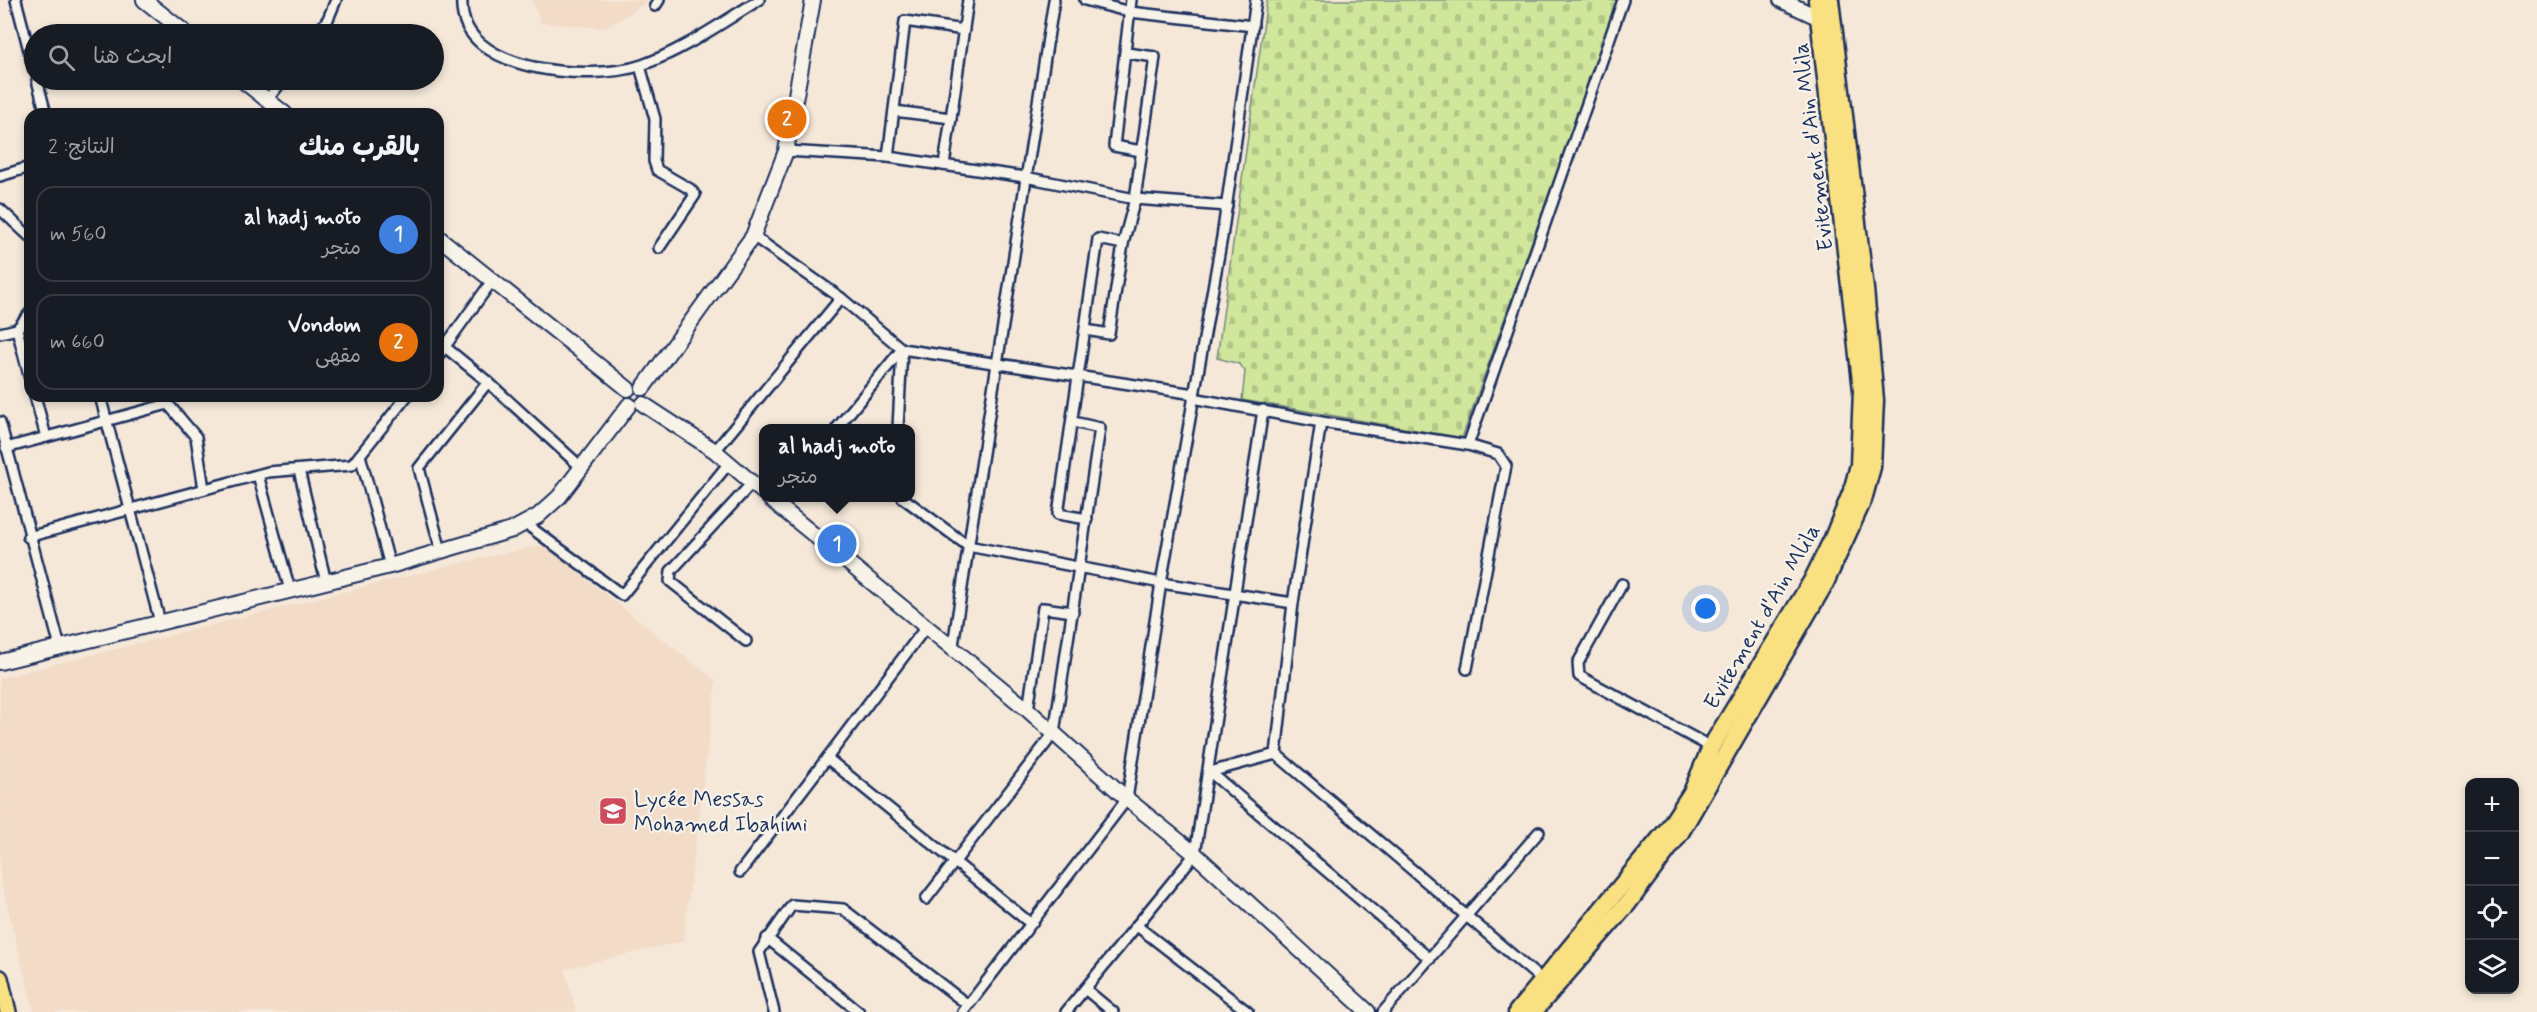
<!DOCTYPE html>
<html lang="ar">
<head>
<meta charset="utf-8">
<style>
	body { margin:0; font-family:Mynerve,"Playpen Sans Arabic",sans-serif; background:#20242c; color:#f1f3f6; direction:rtl }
	.controls { position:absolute; right:18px; bottom:18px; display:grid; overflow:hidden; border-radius:12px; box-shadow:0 3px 9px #0003 }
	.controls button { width:54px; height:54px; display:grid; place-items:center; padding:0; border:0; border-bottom:2px solid #363941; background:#171b24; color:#f1f3f6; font:30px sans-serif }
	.you { position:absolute; left:1706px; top:609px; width:21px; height:21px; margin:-15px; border:4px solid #fff; border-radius:50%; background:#1a73e8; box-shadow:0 0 0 9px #1a73e833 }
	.badge { display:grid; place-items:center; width:39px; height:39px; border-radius:50%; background:#d1495b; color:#fff; font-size:20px; font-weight:700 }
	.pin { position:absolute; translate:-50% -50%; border:3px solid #fff; box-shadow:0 2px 6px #0006 }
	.popup { position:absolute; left:759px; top:424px; width:156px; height:78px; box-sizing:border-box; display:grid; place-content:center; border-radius:12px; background:#171b24; filter:drop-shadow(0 2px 4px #0005); font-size:20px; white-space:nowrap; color:#9ea1a6 }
	.popup b { font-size:22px; color:#f1f3f6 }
	.popup::after { content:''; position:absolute; left:50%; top:100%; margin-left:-12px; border:12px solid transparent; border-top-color:#171b24 }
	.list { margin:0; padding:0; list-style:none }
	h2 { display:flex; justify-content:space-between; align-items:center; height:78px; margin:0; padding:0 24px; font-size:26px }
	h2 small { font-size:20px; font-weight:400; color:#9ea1a6 }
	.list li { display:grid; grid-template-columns:39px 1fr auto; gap:18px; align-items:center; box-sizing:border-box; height:96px; margin:0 12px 12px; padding:0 12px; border:2px solid #363941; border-radius:18px }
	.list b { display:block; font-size:22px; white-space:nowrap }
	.list p { margin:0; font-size:20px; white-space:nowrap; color:#9ea1a6 }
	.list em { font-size:20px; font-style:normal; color:#9ea1a6 }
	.icon { flex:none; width:33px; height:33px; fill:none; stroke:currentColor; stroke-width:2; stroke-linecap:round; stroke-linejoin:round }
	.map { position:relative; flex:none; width:2537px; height:1012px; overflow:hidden; direction:ltr }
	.search { position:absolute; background:#171b24; box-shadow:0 3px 9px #0003; left:24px; top:24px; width:420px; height:66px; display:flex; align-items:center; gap:15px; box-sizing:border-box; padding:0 21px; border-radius:33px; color:#9ea1a6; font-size:22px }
	.panel { position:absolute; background:#171b24; box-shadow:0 3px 9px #0003; left:24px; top:108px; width:420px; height:294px; border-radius:18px; direction:rtl }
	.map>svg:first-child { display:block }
	.built { fill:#f2dbc7 }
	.cemetery { fill:url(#cemetery-stones); stroke:#768a7c; stroke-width:1.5 }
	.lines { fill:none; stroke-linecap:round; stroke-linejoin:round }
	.street-casing { stroke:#1b2f5e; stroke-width:14 }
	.secondary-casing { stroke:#1b2f5e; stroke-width:18 }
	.primary-casing { stroke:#1b2f5e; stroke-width:20 }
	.highway-casing { stroke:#1b2f5e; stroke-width:21 }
	.street { stroke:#f7f3e8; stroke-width:9 }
	.secondary { stroke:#f7f3e8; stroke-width:14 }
	.primary { stroke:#f9e181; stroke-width:15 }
	.highway { stroke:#f9e181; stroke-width:16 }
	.labels { text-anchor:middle; stroke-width:4.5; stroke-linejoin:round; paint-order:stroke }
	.street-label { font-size:22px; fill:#1b2f5e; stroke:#f7f3e8 }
	.poi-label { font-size:22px; fill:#1b2f5e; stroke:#f7f3e8; text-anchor:start }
</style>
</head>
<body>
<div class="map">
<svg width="2537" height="1012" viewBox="0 0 2537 1012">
	<defs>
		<pattern id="cemetery-stones" width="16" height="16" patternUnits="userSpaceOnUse" patternTransform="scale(1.5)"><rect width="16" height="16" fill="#d0e69b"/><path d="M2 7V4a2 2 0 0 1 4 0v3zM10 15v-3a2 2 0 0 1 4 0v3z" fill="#b2c688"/></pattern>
	</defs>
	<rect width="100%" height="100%" fill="#f5e8d9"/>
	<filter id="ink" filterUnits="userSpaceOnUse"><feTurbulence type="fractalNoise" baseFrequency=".0167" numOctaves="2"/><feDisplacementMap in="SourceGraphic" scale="12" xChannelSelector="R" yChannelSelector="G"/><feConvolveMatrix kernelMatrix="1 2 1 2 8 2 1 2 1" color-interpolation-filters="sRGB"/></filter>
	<g filter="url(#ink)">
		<!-- built -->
		<g class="built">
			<polygon points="532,0 650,0 606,28 541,23"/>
			<polygon points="543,545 716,681 683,941 565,969 576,1012 34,1012 0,878 0,678 464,562"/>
		</g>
		<!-- cemetery -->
		<polygon class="cemetery" points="1267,0 1618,0 1462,438 1242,400 1245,371 1239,364 1217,358"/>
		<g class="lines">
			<!-- street casing -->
			<g class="street-casing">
				<g id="street">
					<polyline points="16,0 34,70"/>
					<path d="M 462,0 C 457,74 593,82 642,65 C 684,50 721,23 759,0"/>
					<polyline points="1085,0 1130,12 1253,26"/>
					<polyline points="1131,0 1114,146 1141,151"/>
					<polyline points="655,6 659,0"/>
					<polyline points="317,34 328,19 336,0"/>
					<polyline points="640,66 655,119 654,161 657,170 690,189 695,195 659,248"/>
					<polyline points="37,80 46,114"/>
					<polyline points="267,100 283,80"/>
					<polyline points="894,111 951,118 944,165"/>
					<polyline points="951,118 968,0"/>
					<polyline points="786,151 888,157 1025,177 1135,199 1227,206"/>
					<polyline points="888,157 905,21 964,30"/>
					<polyline points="0,176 30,167"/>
					<polyline points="0,209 30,237"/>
					<polyline points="753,236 841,298 902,349 837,428"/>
					<polyline points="17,329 30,379"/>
					<polyline points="1086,330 1109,334 1123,244 1135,199 1155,57 1127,53"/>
					<polyline points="0,333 17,329 30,313"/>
					<polyline points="445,347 488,382 582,468"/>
					<polyline points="438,356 492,281"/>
					<polyline points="35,396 46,437"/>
					<polyline points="100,396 160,622"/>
					<polyline points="1193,398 1321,422 1468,445 1498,454 1506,466 1467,669"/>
					<polyline points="0,422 60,647"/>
					<polyline points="1321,422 1293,603 1276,754 1210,772 1430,959"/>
					<polyline points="898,428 902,349 1194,394"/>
					<polyline points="1468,445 1623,0"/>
					<polyline points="6,448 168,404 196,437 204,489"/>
					<polyline points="715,451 841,298"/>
					<polyline points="360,455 390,566"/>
					<polyline points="299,470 326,582"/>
					<polyline points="258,475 290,590"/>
					<polyline points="903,498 968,546 1161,583 1293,603"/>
					<polyline points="1087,519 1058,514 1098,239 1123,244"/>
					<polyline points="526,524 622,595 729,463"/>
					<polyline points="28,537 268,472 352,465 407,396"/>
					<polyline points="441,551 419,468 488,382"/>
					<polyline points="1622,584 1578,663 1579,676 1711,747"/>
					<polyline points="746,641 670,581 671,571 752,483"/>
					<polyline points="953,645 1054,0"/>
					<polyline points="1028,710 1043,608 1073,612"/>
					<polyline points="1276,754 1543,981"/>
					<polyline points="827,758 926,627"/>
					<polyline points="740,872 827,758 1030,923"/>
					<polyline points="926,899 1054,733 1100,428 1073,422"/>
					<polyline points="1137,926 1248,1012"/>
					<polyline points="767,938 859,1012"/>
					<polyline points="1085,989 1113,1012"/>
					<polyline points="774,1012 759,952 792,905 843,909 968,1005"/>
					<polyline points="963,1012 1127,799 1161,583 1222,237 1256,0"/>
					<polyline points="1066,1012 1195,854 1263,410"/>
					<polyline points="1383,1012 1539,832"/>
				</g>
			</g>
			<!-- secondary casing -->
			<g class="secondary-casing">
				<g id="secondary">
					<polyline points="144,0 187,34"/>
					<polyline points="1781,0 1819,18 1827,17"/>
					<polyline points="242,80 285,114"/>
					<polyline points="438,237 628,389"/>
					<polyline points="643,388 753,236 786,151 813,0"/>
					<polyline points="643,404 715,451 764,493"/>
					<polyline points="769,498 1028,710 1127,799 1195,854 1368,1012"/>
					<polyline points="0,662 390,566 512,530 538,516 559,497 629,405"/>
				</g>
			</g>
			<!-- primary casing -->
			<g class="primary-casing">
				<polyline id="primary" points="0,978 8,1012"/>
			</g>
			<!-- highway casing -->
			<g class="highway-casing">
				<g id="highway">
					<polyline points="1517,1012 1668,829 1692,792 1711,747 1812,581 1833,538 1852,491 1859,465 1862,390 1817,0"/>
					<polyline points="1533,1012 1628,903 1680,833 1825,583 1863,500 1872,467 1875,400 1865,289 1830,0"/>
				</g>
			</g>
			<!-- street -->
			<use href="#street" class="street"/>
			<!-- secondary -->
			<use href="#secondary" class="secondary"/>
			<!-- primary -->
			<use href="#primary" class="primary"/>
			<!-- highway -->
			<use href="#highway" class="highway"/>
		</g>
	</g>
	<!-- icons -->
	<defs>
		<g id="school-square" transform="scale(1.5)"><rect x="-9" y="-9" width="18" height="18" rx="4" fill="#d1495b" stroke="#f7f3e8"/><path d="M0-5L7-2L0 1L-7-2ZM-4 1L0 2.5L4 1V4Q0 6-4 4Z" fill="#fff"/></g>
	</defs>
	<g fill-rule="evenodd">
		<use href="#school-square" x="613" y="811"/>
	</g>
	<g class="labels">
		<!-- street labels -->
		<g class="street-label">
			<text transform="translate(1812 147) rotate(-97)" y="8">Evitement d'Ain Mlila</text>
			<text transform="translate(1761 616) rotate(-60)" y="8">Evitement d'Ain Mlila</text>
		</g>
		<!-- poi labels -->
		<g class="poi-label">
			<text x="634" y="806">Lycée Messas<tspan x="634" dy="25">Mohamed Ibahimi</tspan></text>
		</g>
	</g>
</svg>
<div class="controls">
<button>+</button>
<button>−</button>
<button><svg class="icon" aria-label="locate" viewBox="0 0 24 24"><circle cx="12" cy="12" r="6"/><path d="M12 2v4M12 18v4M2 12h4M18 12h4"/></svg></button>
<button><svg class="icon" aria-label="layers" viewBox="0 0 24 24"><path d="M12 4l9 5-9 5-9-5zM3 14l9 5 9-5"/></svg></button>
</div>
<div class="you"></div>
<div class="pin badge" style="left:837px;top:544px;background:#3f7fe0">1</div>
<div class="popup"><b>al hadj moto</b>متجر</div>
<div class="pin badge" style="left:787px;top:119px;background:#e8710a">2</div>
<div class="search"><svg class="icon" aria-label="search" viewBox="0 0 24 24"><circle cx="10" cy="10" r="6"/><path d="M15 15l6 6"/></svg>ابحث هنا</div>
<section class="panel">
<h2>بالقرب منك<small>النتائج: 2</small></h2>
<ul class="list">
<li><span class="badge" style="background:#3f7fe0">1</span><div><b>al hadj moto</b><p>متجر</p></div><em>560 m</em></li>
<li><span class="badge" style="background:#e8710a">2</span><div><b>Vondom</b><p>مقهى</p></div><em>660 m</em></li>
</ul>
</section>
</div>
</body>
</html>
